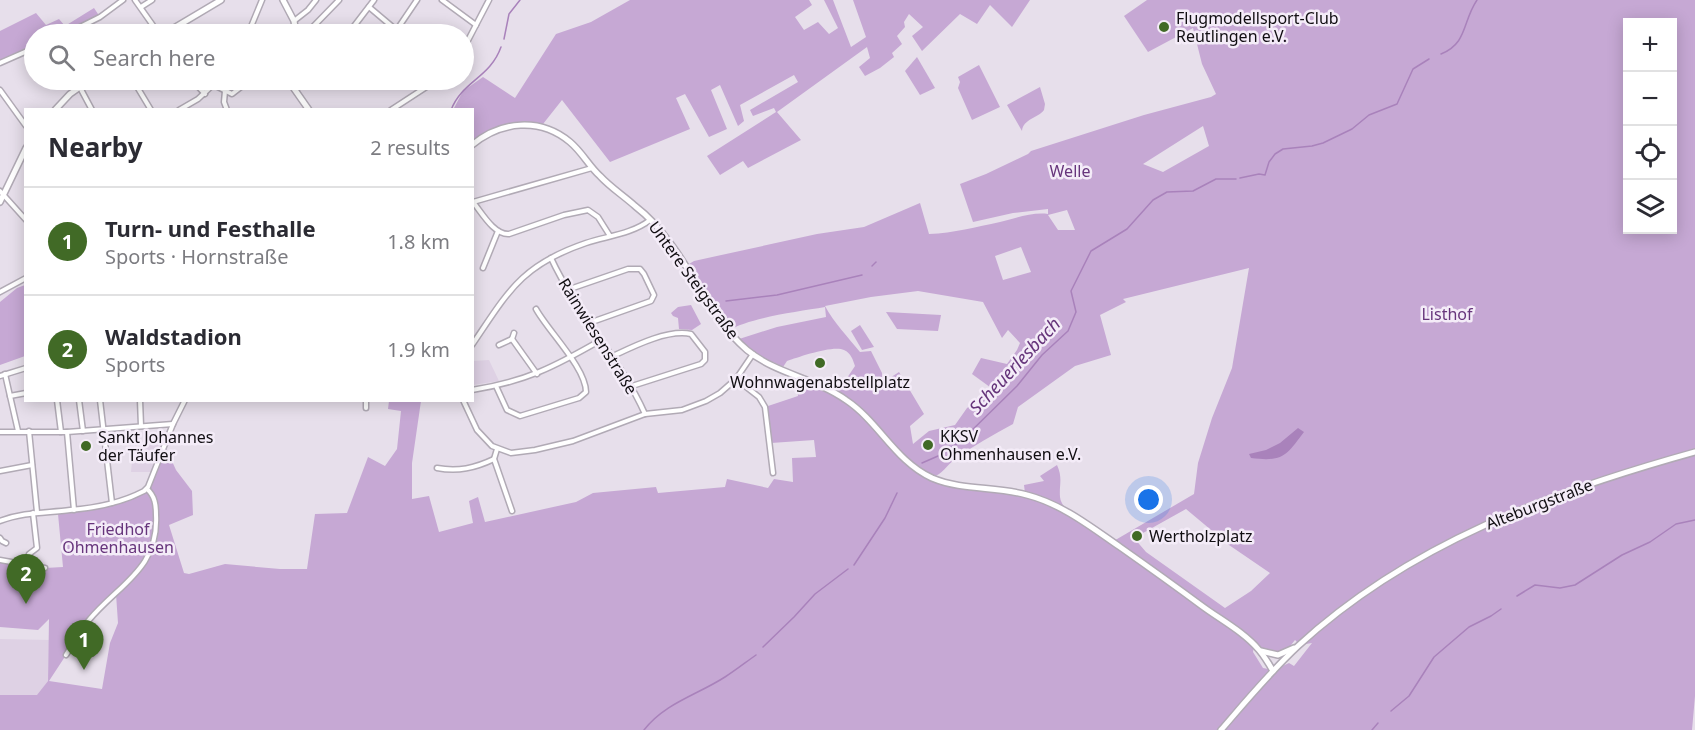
<!DOCTYPE html>
<html lang="en">
<head>
<meta charset="utf-8">
<style>
	body { margin:0; font-family:"Noto Sans",sans-serif; background:#f2f2f3; color:#2b2b33 }
	.controls { position:absolute; right:18px; top:18px; display:grid; overflow:hidden; border-radius:0px; box-shadow:0 3px 15px #0003 }
	.controls button { width:54px; height:54px; display:grid; place-items:center; padding:0; border:0; border-bottom:2px solid #e1e1e2; background:#fff; color:#2b2b33; font:30px sans-serif }
	.you { position:absolute; left:1149px; top:500px; width:21px; height:21px; margin:-15px; border:4px solid #fff; border-radius:50%; background:#1a73e8; box-shadow:0 0 0 9px #1a73e833 }
	.badge { display:grid; place-items:center; width:39px; height:39px; border-radius:50%; background:#416a26; color:#fff; font-size:20px; font-weight:700 }
	.pin { position:absolute; translate:-50% -50px; filter:drop-shadow(0 2px 3px #0008) }
	.pin::after { content:''; position:absolute; top:32px; width:21px; height:18px; background:inherit; clip-path:polygon(0 0,100% 0,50% 100%) }
	.list { margin:0; padding:0; list-style:none }
	h2 { display:flex; justify-content:space-between; align-items:center; height:78px; margin:0; padding:0 24px; font-size:26px }
	h2 small { font-size:20px; font-weight:400; color:#7c7c81 }
	.list li { display:grid; grid-template-columns:39px 1fr auto; gap:18px; align-items:center; box-sizing:border-box; height:108px; padding:0 24px; border-top:2px solid #e1e1e2 }
	.list b { display:block; font-size:22px; white-space:nowrap }
	.list p { margin:0; font-size:20px; white-space:nowrap; color:#7c7c81 }
	.list em { font-size:20px; font-style:normal; color:#7c7c81 }
	.icon { flex:none; width:33px; height:33px; fill:none; stroke:currentColor; stroke-width:2; stroke-linecap:round; stroke-linejoin:round }
	.map { position:relative; flex:none; width:1695px; height:730px; overflow:hidden }
	.search { position:absolute; background:#fff; box-shadow:0 3px 15px #0003; left:24px; top:24px; width:450px; height:66px; display:flex; align-items:center; gap:15px; box-sizing:border-box; padding:0 21px; border-radius:33px; color:#7c7c81; font-size:22px }
	.panel { position:absolute; background:#fff; box-shadow:0 3px 15px #0003; left:24px; top:108px; width:450px; height:294px; border-radius:0px }
	.map>svg:first-child { display:block }
	.built { fill:#ded1e4 }
	.green { fill:#c6a8d4; fill-rule:evenodd }
	.water { fill:#a982bb }
	.lines { fill:none; stroke-linecap:round; stroke-linejoin:round }
	.stream { stroke:#a982bb; stroke-width:1.5 }
	.street-casing { stroke:#b1aab5; stroke-width:7 }
	.secondary-casing { stroke:#b1aab5; stroke-width:8 }
	.street { stroke:#fff; stroke-width:4 }
	.secondary { stroke:#fff; stroke-width:5 }
	.poi-dot { fill:#416a26; stroke:#f4ecf8; stroke-width:2 }
	.labels { text-anchor:middle; stroke-width:5; stroke-linejoin:round; paint-order:stroke }
	.poi-label { font-size:16px; fill:#110e12; stroke:#f4ecf8; text-anchor:start }
	.park-label { font-size:16px; fill:#67357c; stroke:#f4ecf8 }
	.street-label { font-size:16px; fill:#110e12; stroke:#f4ecf8 }
	.water-label { font-size:18px; font-style:italic; fill:#65347a; stroke:#f4ecf8 }
</style>
</head>
<body>
<div class="map">
<svg width="1695" height="730" viewBox="0 0 1695 730">
	<rect width="100%" height="100%" fill="#e7dfeb"/>
	<!-- built -->
	<g class="built">
		<polygon points="489,360 499,381 473,385 473,361"/>
		<polygon points="145,437 164,437 151,472 131,472 133,449 145,449"/>
		<polygon points="0,639 49,640 48,681 38,695 0,695"/>
	</g>
	<!-- green -->
	<g class="green">
		<path d="M 630,0 L 809,0 L 812,5 L 795,17 L 804,30 L 818,22 L 829,34 L 838,28 L 824,0 L 833,0 L 851,47 L 866,37 L 853,0 L 1030,0 L 1012,27 L 990,5 L 977,24 L 960,14 L 922,51 L 912,36 L 923,27 L 909,14 L 904,22 L 905,27 L 897,36 L 902,44 L 892,53 L 894,57 L 880,68 L 865,76 L 859,67 L 870,58 L 867,47 L 777,112 L 801,140 L 748,168 L 743,161 L 720,175 L 707,156 L 776,112 L 774,108 L 753,116 L 750,110 L 798,82 L 794,75 L 740,105 L 744,121 L 738,126 L 720,85 L 711,90 L 727,129 L 709,137 L 685,94 L 676,98 L 690,129 L 610,162 L 562,100 L 543,124 C 514,120 495,126 473,143 L 472,110 L 453,110 L 463,91 L 483,77 L 515,98 L 556,34 L 591,22 Z"/>
		<path d="M 1147,0 L 1695,0 L 1695,696 L 1692,730 L 0,730 L 0,695 L 37,695 L 48,681 L 49,619 L 38,630 L 0,627 L 0,560 L 45,568 L 63,567 L 58,514 L 60,511 L 105,505 L 144,491 L 165,446 L 176,470 L 192,491 L 193,515 L 169,525 L 184,573 L 189,574 L 225,564 L 280,569 L 307,569 L 315,514 L 347,513 L 368,457 L 385,466 L 397,449 L 401,411 L 388,409 L 389,401 L 421,401 L 412,463 L 412,499 L 429,496 L 439,532 L 473,523 L 469,501 L 478,497 L 485,522 L 576,502 L 593,493 L 656,487 L 658,493 L 725,487 L 727,479 L 768,488 L 774,479 L 793,482 L 792,458 L 816,457 L 814,440 L 771,443 L 765,407 L 798,396 L 796,376 C 813,382 830,383 847,378 L 855,366 C 853,360 851,353 844,350 C 833,345 799,357 787,361 L 783,367 L 773,362 L 768,364 L 736,340 L 777,327 L 826,317 L 825,307 C 796,312 752,317 727,331 L 689,264 L 694,261 L 817,234 L 864,227 L 920,203 L 929,234 C 954,233 976,227 1000,222 C 1015,218 1033,212 1048,214 L 1048,209 L 1013,213 L 973,222 L 960,184 L 986,174 L 1028,154 L 1031,151 L 1144,115 L 1211,97 L 1216,94 L 1202,64 L 1193,28 L 1148,52 L 1124,16 ZM 1628,22 L 1672,22 L 1672,230 L 1628,230 ZM 1203,126 L 1209,146 L 1163,172 L 1143,164 ZM 1067,210 L 1075,230 L 1058,230 L 1048,215 ZM 1021,247 L 1031,272 L 1003,280 L 995,256 ZM 1249,268 L 1232,368 L 1212,418 L 1198,463 L 1194,494 L 1112,542 C 1099,533 1061,513 1060,497 C 1059,485 1063,478 1057,465 L 1040,476 L 1044,481 L 1024,485 L 1025,493 L 945,482 L 932,477 C 942,475 947,465 955,459 C 973,446 993,435 1013,424 L 1018,407 L 1075,366 L 1111,355 L 1100,315 L 1126,302 L 1123,299 ZM 918,291 L 983,302 L 1002,338 L 1008,330 L 1020,343 L 1017,350 L 1007,364 L 981,358 L 972,374 L 994,390 L 967,408 L 955,425 L 929,431 L 913,444 L 910,426 L 924,414 L 899,372 L 882,383 L 882,373 L 871,351 L 860,352 C 848,337 834,323 825,306 L 871,297 ZM 1186,509 L 1229,545 L 1270,573 L 1251,591 L 1225,608 L 1146,552 L 1134,538 ZM 116,594 L 118,623 L 110,643 L 102,689 L 49,681 L 89,620 ZM 1295,640 L 1300,645 L 1312,643 L 1294,666 L 1289,663 L 1274,670 L 1263,668 L 1253,652 L 1254,646 L 1278,655 L 1294,648 L 1291,645 Z"/>
		<polygon points="94,8 100,17 66,34 34,34 34,48 0,63 0,31 36,13 46,25 59,19 65,26"/>
		<polygon points="917,57 935,88 920,95 905,71"/>
		<polygon points="979,65 1000,107 972,120 958,88 960,82 958,77"/>
		<path d="M 1040,87 L 1045,104 L 1044,110 C 1038,118 1023,119 1022,131 L 1007,105 Z"/>
		<polygon points="25,285 25,356 0,365 0,302 17,288"/>
		<polygon points="691,305 701,324 692,330 679,329 678,318 673,316 671,313 678,307"/>
		<polygon points="886,312 941,315 938,331 897,329"/>
		<polygon points="860,325 874,347 862,350 851,331"/>
		<polygon points="76,646 95,646 94,657 76,657"/>
	</g>
	<!-- water -->
	<path class="water" d="M 1298,428 L 1304,432 C 1286,456 1283,462 1251,458 L 1249,454 L 1266,450 L 1280,443 Z"/>
	<g class="lines">
		<!-- stream -->
		<g class="stream">
			<polyline points="504,39 509,14 520,0"/>
			<path d="M 1441,54 C 1468,43 1462,22 1477,0"/>
			<path d="M 451,110 C 462,81 490,78 501,47"/>
			<polyline points="1240,178 1259,174 1265,175 1269,162 1275,154 1283,149 1312,146 1323,143 1352,129 1369,115 1397,104 1413,69 1429,59"/>
			<polyline points="872,266 876,262"/>
			<polyline points="726,301 777,295 862,275"/>
			<polyline points="922,463 938,456 961,441 1017,386 1042,355 1068,331 1076,312 1071,291 1091,251 1127,229 1153,200 1167,192 1193,191 1216,179 1236,179"/>
			<polyline points="854,565 885,518 897,493"/>
			<polyline points="1517,596 1535,585 1560,588 1575,585 1622,555 1650,542 1676,524 1695,520"/>
			<polyline points="763,647 794,617 815,594 848,569"/>
			<polyline points="1391,711 1409,696 1434,657 1469,627 1491,616 1501,609"/>
			<path d="M 644,730 C 665,703 697,695 725,677 C 736,670 746,662 756,655"/>
			<polyline points="1372,730 1378,723"/>
		</g>
		<!-- street casing -->
		<g class="street-casing">
			<g id="street">
				<polyline points="135,0 159,34"/>
				<polyline points="442,0 476,25"/>
				<polyline points="141,7 152,0"/>
				<polyline points="369,7 401,34"/>
				<polyline points="294,21 308,10 316,0"/>
				<polyline points="396,31 417,0"/>
				<polyline points="66,34 100,17 123,0"/>
				<polyline points="248,34 262,0"/>
				<polyline points="306,34 339,0"/>
				<polyline points="348,34 374,0"/>
				<polyline points="464,48 489,0"/>
				<polyline points="0,63 34,48"/>
				<polyline points="76,80 92,110"/>
				<polyline points="133,80 151,110"/>
				<polyline points="192,80 205,94"/>
				<polyline points="214,85 232,94 250,80"/>
				<polyline points="0,90 26,126"/>
				<polyline points="295,90 308,80"/>
				<polyline points="225,91 224,102 227,110"/>
				<polyline points="179,110 198,99 218,80"/>
				<polyline points="391,110 437,80"/>
				<polyline points="0,191 26,220"/>
				<path d="M 473,202 C 482,213 494,235 509,234 L 564,215 L 588,210 L 598,217 L 610,236"/>
				<polyline points="473,202 592,168"/>
				<path d="M 551,258 C 577,314 620,358 645,414"/>
				<polyline points="483,268 498,231"/>
				<polyline points="567,290 628,269 640,269 644,274 654,295 651,301 589,323"/>
				<polyline points="0,292 26,278"/>
				<polyline points="512,339 537,374"/>
				<polyline points="512,339 514,333"/>
				<path d="M 472,345 C 508,292 521,265 586,243 C 607,236 632,234 650,220"/>
				<polyline points="499,345 512,339"/>
				<path d="M 613,356 C 634,346 668,329 691,334 L 705,352 L 705,360 L 701,364 L 632,386"/>
				<polyline points="5,374 18,431"/>
				<polyline points="0,376 26,368"/>
				<polyline points="736,379 759,397 765,407 773,473"/>
				<path d="M 496,386 L 507,410 L 520,416 L 579,398 L 586,392 C 586,368 548,331 536,309"/>
				<path d="M 472,390 C 527,381 554,367 601,340"/>
				<polyline points="10,396 26,393"/>
				<polyline points="57,400 61,432"/>
				<polyline points="79,400 83,431"/>
				<polyline points="100,400 112,503"/>
				<polyline points="140,400 141,426"/>
				<polyline points="463,400 477,430 492,446 511,453 535,450 573,441 645,414 682,410 706,401 720,393 736,379 753,354"/>
				<polyline points="366,408 366,400"/>
				<polyline points="29,431 37,512"/>
				<polyline points="0,432 67,432 173,424"/>
				<polyline points="67,432 74,510"/>
				<polyline points="497,449 494,459 512,511"/>
				<path d="M 437,468 C 458,472 475,468 494,459"/>
				<polyline points="0,471 32,465"/>
				<path d="M 0,521 C 23,512 46,513 70,510 C 96,508 121,503 144,491 L 148,487 L 173,424 L 185,400"/>
				<polyline points="0,538 2,541 6,543"/>
				<polyline points="0,560 45,568"/>
				<polyline points="27,565 29,554 37,548 33,513"/>
				<path d="M 66,655 C 73,644 80,631 89,620 C 119,584 159,569 156,515 C 156,505 155,496 147,489"/>
			</g>
		</g>
		<!-- secondary casing -->
		<g class="secondary-casing">
			<g id="secondary">
				<polyline points="283,0 294,21 296,34"/>
				<polyline points="164,34 221,0"/>
				<polyline points="288,80 309,110"/>
				<polyline points="55,110 70,94 90,80"/>
				<path d="M 472,145 C 501,121 540,117 570,142 C 582,152 589,166 600,176 C 610,187 624,196 635,206 C 648,216 660,229 670,243 C 697,278 712,320 747,350 C 776,374 815,378 846,400 C 879,422 895,461 932,478 C 963,491 996,486 1027,495 C 1062,504 1091,527 1120,547 C 1147,566 1175,586 1202,606 C 1221,620 1244,632 1259,650 C 1264,656 1269,664 1273,671"/>
				<polyline points="0,202 26,148"/>
				<polyline points="1261,651 1278,655 1294,648"/>
				<path d="M 1221,730 C 1246,701 1270,672 1298,646 C 1410,543 1551,492 1695,452"/>
			</g>
		</g>
		<!-- street -->
		<use href="#street" class="street"/>
		<!-- secondary -->
		<use href="#secondary" class="secondary"/>
	</g>
	<!-- markers -->
	<g class="poi-dot">
		<circle cx="1164" cy="27" r="6"/>
		<circle cx="820" cy="363" r="6"/>
		<circle cx="928" cy="445" r="6"/>
		<circle cx="86" cy="446" r="6"/>
		<circle cx="1137" cy="536" r="6"/>
	</g>
	<g class="labels">
		<!-- poi labels -->
		<g class="poi-label">
			<text x="1176" y="24">Flugmodellsport-Club<tspan x="1176" dy="18">Reutlingen e.V.</tspan></text>
			<text x="820" y="388" text-anchor="middle">Wohnwagenabstellplatz</text>
			<text x="940" y="442">KKSV<tspan x="940" dy="18">Ohmenhausen e.V.</tspan></text>
			<text x="98" y="443">Sankt Johannes<tspan x="98" dy="18">der Täufer</tspan></text>
			<text x="1149" y="542">Wertholzplatz</text>
		</g>
		<!-- park labels -->
		<g class="park-label">
			<text x="1070" y="177">Welle</text>
			<text x="1447" y="320">Listhof</text>
			<text x="118" y="535">Friedhof<tspan x="118" dy="18">Ohmenhausen</tspan></text>
		</g>
		<!-- street labels -->
		<g class="street-label">
			<text transform="translate(694 280) rotate(54)" y="6">Untere Steigstraße</text>
			<text transform="translate(598 336) rotate(58)" y="6">Rainwiesenstraße</text>
			<text transform="translate(1539 504) rotate(-21)" y="6">Alteburgstraße</text>
		</g>
		<!-- water labels -->
		<g class="water-label">
			<text transform="translate(1015 366) rotate(-47)" y="6">Scheuerlesbach</text>
		</g>
	</g>
</svg>
<div class="controls">
<button>+</button>
<button>−</button>
<button><svg class="icon" aria-label="locate" viewBox="0 0 24 24"><circle cx="12" cy="12" r="6"/><path d="M12 2v4M12 18v4M2 12h4M18 12h4"/></svg></button>
<button><svg class="icon" aria-label="layers" viewBox="0 0 24 24"><path d="M12 4l9 5-9 5-9-5zM3 14l9 5 9-5"/></svg></button>
</div>
<div class="you"></div>
<div class="pin badge" style="left:84px;top:670px">1</div>
<div class="pin badge" style="left:26px;top:604px">2</div>
<div class="search"><svg class="icon" aria-label="search" viewBox="0 0 24 24"><circle cx="10" cy="10" r="6"/><path d="M15 15l6 6"/></svg>Search here</div>
<section class="panel">
<h2>Nearby<small>2 results</small></h2>
<ul class="list">
<li><span class="badge">1</span><div><b>Turn- und Festhalle</b><p>Sports · Hornstraße</p></div><em>1.8 km</em></li>
<li><span class="badge">2</span><div><b>Waldstadion</b><p>Sports</p></div><em>1.9 km</em></li>
</ul>
</section>
</div>
</body>
</html>
